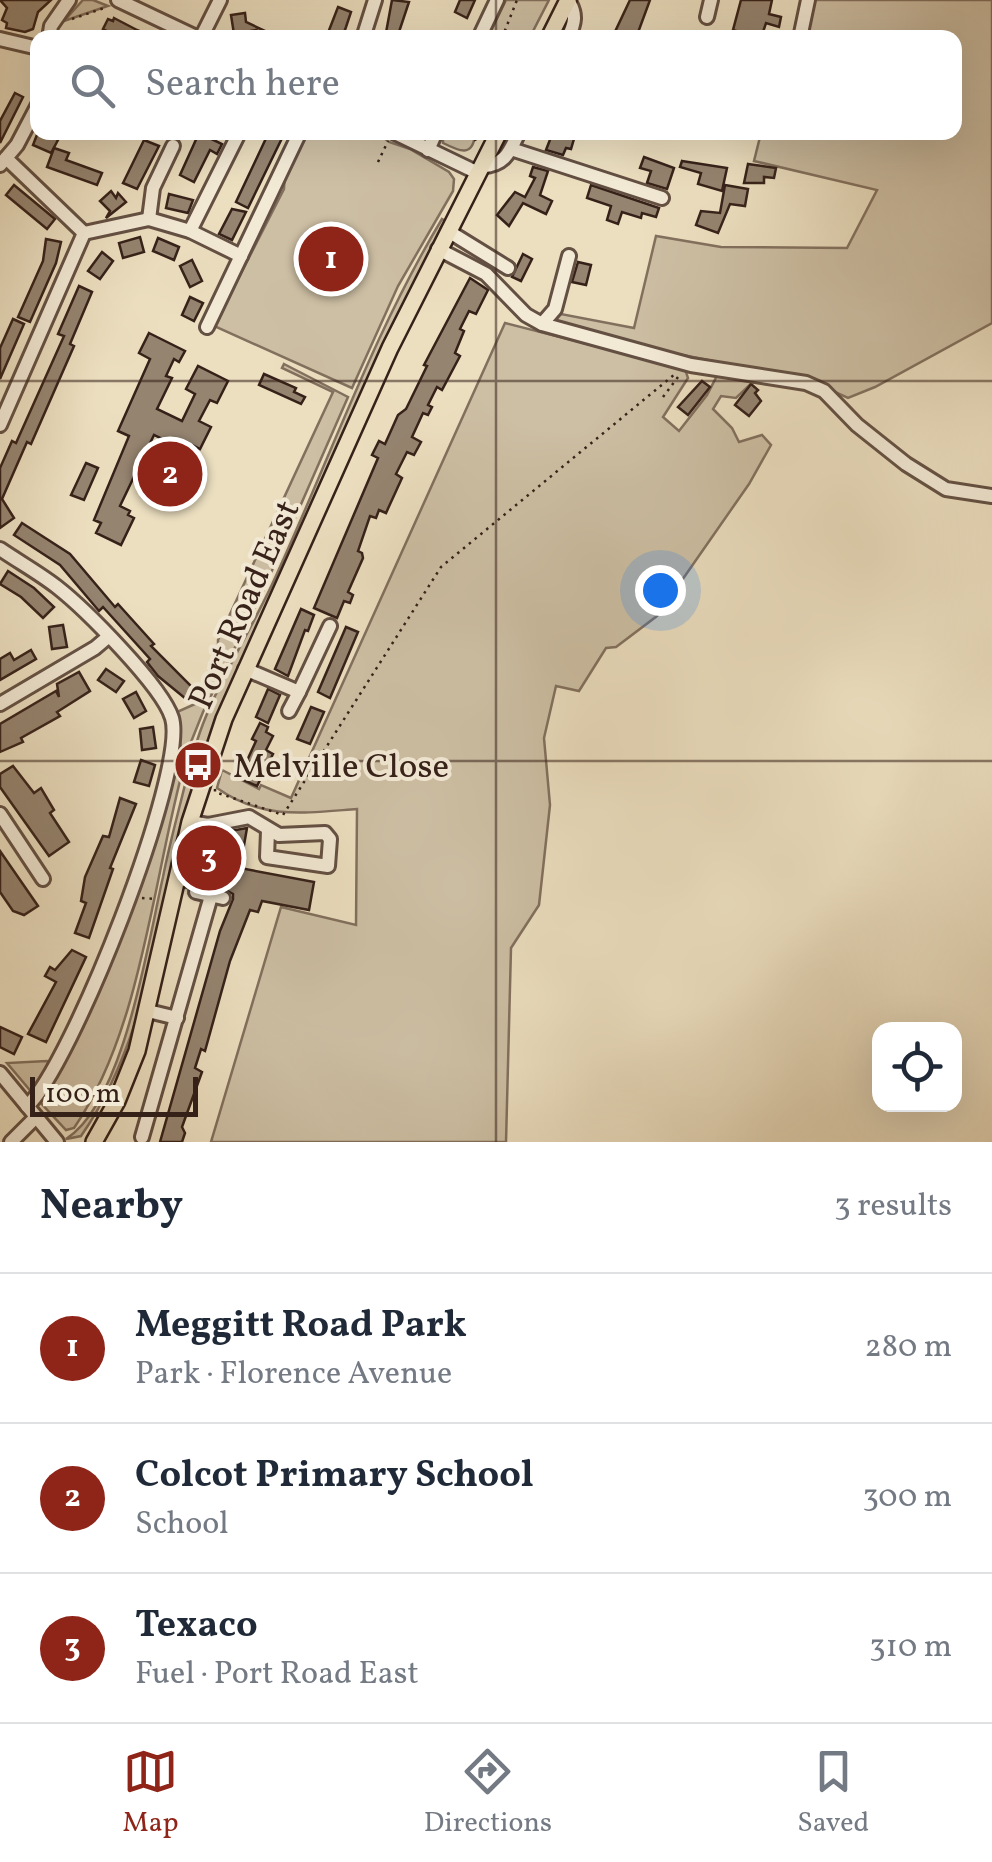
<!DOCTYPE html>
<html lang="en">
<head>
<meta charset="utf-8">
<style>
	body { margin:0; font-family:Vollkorn,serif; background:#f6f6f7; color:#1f2937 }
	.controls { position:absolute; right:30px; bottom:30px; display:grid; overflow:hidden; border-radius:20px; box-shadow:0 10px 40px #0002 }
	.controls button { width:90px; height:90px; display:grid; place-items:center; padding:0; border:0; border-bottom:2px solid #e0e1e3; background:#fff; color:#1f2937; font:50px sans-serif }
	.scale { position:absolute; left:30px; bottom:25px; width:168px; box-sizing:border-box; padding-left:10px; border:5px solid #362119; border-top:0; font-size:28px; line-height:35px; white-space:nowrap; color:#362119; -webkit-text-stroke:8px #f3ead6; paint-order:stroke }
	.you { position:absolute; left:660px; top:590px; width:35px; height:35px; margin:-25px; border:8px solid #fff; border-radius:50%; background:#1a73e8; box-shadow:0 0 0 15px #1a73e833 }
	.badge { display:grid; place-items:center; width:65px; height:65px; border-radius:50%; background:#8f2418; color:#fff; font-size:32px; font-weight:700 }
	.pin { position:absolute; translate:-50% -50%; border:5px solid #fff; box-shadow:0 2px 10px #0006 }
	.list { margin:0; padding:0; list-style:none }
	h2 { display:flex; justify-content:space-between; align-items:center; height:130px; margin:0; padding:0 40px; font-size:42px }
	h2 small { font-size:32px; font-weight:400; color:#747a83 }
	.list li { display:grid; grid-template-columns:65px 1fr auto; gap:30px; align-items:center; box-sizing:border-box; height:150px; padding:0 40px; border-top:2px solid #e0e1e3 }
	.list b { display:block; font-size:38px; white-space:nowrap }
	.list p { margin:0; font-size:32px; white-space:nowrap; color:#747a83 }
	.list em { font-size:32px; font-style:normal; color:#747a83 }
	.icon { flex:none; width:55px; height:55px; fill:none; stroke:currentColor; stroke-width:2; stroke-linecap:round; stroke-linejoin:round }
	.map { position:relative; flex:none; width:992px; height:1142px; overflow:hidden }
	.search { position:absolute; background:#fff; box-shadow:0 10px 40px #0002; left:30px; right:30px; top:30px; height:110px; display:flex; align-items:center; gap:25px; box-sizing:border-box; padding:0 35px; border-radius:20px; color:#747a83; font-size:38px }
	.sheet { height:580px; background:#fff }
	nav { display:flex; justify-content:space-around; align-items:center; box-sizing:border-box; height:140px; border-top:2px solid #e0e1e3; background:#fff; font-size:28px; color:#747a83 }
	nav a { display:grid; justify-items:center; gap:5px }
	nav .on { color:#8f2418 }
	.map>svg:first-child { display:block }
	.green { fill:#cdbfa4; stroke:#82705e; stroke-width:2.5 }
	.building { fill:#958470; stroke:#362119; stroke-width:2.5 }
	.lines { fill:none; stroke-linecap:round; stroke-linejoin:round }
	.minor-casing { stroke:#645043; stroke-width:18 }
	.major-casing { stroke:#362119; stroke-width:20 }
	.path { stroke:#362119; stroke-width:2.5; stroke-dasharray:2.5 5; stroke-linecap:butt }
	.minor { stroke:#f3ead6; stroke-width:12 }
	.major { stroke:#ecdfc0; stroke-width:15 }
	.grid { fill:none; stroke:#362119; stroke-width:2.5; stroke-opacity:0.55 }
	.labels { text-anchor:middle; stroke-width:8; stroke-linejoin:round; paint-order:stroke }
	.street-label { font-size:35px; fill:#362119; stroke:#f3ead6 }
	.poi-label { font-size:35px; fill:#362119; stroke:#f3ead6; text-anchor:start }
</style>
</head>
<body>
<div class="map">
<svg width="992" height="1142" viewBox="0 0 992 1142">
	<rect width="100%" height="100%" fill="#ecdfc0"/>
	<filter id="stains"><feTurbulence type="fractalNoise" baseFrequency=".002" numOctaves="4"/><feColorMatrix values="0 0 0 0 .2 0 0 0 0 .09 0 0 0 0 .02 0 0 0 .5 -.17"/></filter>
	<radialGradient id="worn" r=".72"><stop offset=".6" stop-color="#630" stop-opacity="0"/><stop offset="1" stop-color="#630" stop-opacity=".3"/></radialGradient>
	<!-- green -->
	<g class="green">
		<polygon points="83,0 93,0 108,6 64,21"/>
		<polygon points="506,0 549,0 530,37 488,37"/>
		<polygon points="812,0 992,0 992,323 875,387 848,398 809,380 662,351 553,320 561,314 634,328 656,236 721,247 847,248 877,190 754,161 761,133 954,132 954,38 804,37"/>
		<path d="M 443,132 L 481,132 L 481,133 L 475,134 C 473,158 459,151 443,143 Z"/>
		<path d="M 307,133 L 378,133 L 389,142 L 410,149 L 449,172 L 454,179 L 453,191 L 398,286 L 352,388 L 214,326 L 284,189 C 284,167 298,151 307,133 Z"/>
		<path d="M 442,219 L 446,221 L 399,312 L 254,632 L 201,763 L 193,757 C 203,705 252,630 275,578 C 330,458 374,332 442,219 Z"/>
		<path d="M 505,323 L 685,369 L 688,378 L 663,417 L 679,431 L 707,395 L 719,372 L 756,379 L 736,398 L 721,396 L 713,409 L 732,428 L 739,442 L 762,435 L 771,445 L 749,484 L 657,616 L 616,647 L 606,648 L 579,691 L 556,686 L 544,738 L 550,805 L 539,905 L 511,948 L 506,1142 L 211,1142 L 281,907 L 356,925 L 357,809 C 304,813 262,820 217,788 L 222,770 L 259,789 L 261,785 L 291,798 Z"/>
		<polygon points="284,364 348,397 263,591 203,712 187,752 181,751 177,712 195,704 218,647 218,640 333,392 282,368"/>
		<path d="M 179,757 L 186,758 C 153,874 143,1028 74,1128 L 66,1130 L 39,1101 L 66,1051 L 160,819 Z"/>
		<path d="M 193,768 L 197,775 C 158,895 155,1030 81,1136 L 66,1139 C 124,1103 148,942 163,877 C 170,841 180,807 188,772 Z"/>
		<polygon points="47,1061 51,1063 34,1095 7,1063"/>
	</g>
	<!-- building -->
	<g class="building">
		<polygon points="0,0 51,0 38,12 33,29 25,32 6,28 7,23 2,20 7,8"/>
		<polygon points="392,0 409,2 397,38 385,38"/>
		<polygon points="460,0 475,0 467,18 455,12"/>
		<polygon points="630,0 650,0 636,38 612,38"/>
		<polygon points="741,0 772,0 769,14 781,17 779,27 766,23 761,38 748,38 749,35 733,30"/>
		<polygon points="338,7 351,12 346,27 342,38 326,38"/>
		<polygon points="245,13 246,22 280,38 252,38 256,30 234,34 231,15"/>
		<polygon points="114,18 137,30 154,38 109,38 111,33 103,29 108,19 113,21"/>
		<polygon points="15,93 23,97 0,143 0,121"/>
		<polygon points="38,132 53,132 51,136 58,140 51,153 33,145"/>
		<polygon points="269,132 285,132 248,208 236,202"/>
		<polygon points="553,132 576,132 571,149 566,148 563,155 546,150"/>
		<polygon points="199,133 222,144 217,154 210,150 194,182 180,175"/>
		<polygon points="144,140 159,146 137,189 123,183"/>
		<polygon points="54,148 69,153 66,160 102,173 97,185 47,167"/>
		<polygon points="644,157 674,168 667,189 647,183 651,171 640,168"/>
		<polygon points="682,161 727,168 722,191 698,184 701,173 680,167"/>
		<polygon points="748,164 776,168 774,178 764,177 764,183 744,183"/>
		<polygon points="533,167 548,171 540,195 552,201 546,214 523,203 509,226 497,215 515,192 525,197 535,178 530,176"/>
		<polygon points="14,185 55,219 47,229 6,195"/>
		<polygon points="591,185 659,208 656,217 642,213 641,218 622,212 618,224 607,220 611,206 587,198"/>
		<polygon points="725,185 748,189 745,206 730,204 718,233 696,225 701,211 720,213"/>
		<polygon points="111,191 116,198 118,193 126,202 106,218 110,211 100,201"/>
		<polygon points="169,194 193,200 188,213 166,208"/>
		<polygon points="232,209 246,212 232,240 219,234"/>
		<polygon points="140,237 144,252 123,258 119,243"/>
		<polygon points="158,238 179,247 174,260 153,251"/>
		<polygon points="46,239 61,242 56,263 30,322 18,317 43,261"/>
		<polygon points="102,252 113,261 100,279 88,271"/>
		<polygon points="523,254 532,259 521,281 512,277"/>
		<polygon points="192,260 202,281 190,287 180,266"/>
		<polygon points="578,262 591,265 586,285 572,282"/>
		<polygon points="470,278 488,290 476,314 469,311 460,329 464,331 455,353 460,356 442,390 437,387 428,405 432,407 428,415 423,413 412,437 421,442 414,455 407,452 396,474 402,478 386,513 379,510 376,518 370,516 358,551 362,553 363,558 348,592 353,595 350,603 344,601 337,618 314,608 378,458 372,455 379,441 385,444 398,415 406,409 427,366 424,365"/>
		<polygon points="79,286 92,292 70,344 74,346 31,444 27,442 2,499 14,518 0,528 0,468 12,441 16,443 64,336 58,334"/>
		<polygon points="190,297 203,303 194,321 182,315"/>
		<polygon points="13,319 24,324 0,379 0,348"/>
		<polygon points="149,333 185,351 179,362 174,359 166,376 172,378 157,409 182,421 195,394 186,389 198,366 228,381 217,403 210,400 199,421 211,427 200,449 190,444 187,451 154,435 120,506 130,511 128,515 134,518 121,545 96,533 101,523 94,520 129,436 118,431 150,359 139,353"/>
		<polygon points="264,374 296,388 294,392 305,397 301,404 259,385"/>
		<polygon points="702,381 710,387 688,415 678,407"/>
		<polygon points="751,384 758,390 755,393 761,401 749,416 735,405"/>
		<polygon points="86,463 98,468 84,500 71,495"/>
		<polygon points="22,523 70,554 115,607 118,604 154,644 151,646 194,689 186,699 158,676 147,662 150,659 103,607 99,611 60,565 14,535"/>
		<polygon points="8,571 34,588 54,607 43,618 21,597 0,584"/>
		<polygon points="301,609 314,615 308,631 305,630 288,676 275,669"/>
		<polygon points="63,625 67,647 52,649 49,627"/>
		<polygon points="346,627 358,632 330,698 318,692"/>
		<polygon points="31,650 36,659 0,680 0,659 10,653 14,660"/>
		<polygon points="106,669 124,681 116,692 98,680"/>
		<polygon points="79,672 90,691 57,712 60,716 21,738 23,742 0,752 0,724 56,691 59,697 57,684"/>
		<polygon points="268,689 280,695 268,723 256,717"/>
		<polygon points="136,692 146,711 134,718 123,699"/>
		<polygon points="311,707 324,712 310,744 297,739"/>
		<polygon points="260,723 268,727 266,732 273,736 266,750 273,754 257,786 239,778 256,741 252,739"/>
		<polygon points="153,727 156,748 142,750 140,729"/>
		<polygon points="141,760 155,765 149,786 134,782"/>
		<polygon points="13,766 34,793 41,788 54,810 50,813 69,842 49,856 0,787 0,774"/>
		<polygon points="120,798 136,804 110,868 113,869 89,938 75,933 86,903 81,901 85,877 103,836 109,837"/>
		<polygon points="247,828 240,868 314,882 309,910 262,901 258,912 250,910 230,961 205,1051 201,1049 195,1068 202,1072 182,1127 185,1133 182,1142 160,1142 220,931 233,899 233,894 220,887 218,876 200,872 206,839 228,843 230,831"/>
		<polygon points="0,851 38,906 24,915 13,911 0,892"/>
		<polygon points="72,950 86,957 46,1042 28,1034 56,982 45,976 50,967 55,970"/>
		<polygon points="0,1027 22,1037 14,1054 0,1047"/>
	</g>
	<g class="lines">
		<!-- minor casing -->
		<g class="minor-casing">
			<g id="minor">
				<polyline points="118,0 198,38"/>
				<polyline points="707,17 711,0"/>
				<polyline points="49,38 51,26 69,0"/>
				<polyline points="201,38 220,0"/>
				<polyline points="363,38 375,0"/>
				<polyline points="479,38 497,0"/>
				<path d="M 568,38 C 575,23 577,14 568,0"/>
				<polyline points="800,38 808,0"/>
				<polyline points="0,39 38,48"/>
				<polyline points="393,132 478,173"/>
				<polyline points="511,149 662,198"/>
				<polyline points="428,150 436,132"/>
				<polyline points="6,158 84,233"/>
				<polyline points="0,165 17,145 38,105"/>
				<path d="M 482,166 C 505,166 510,151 519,132"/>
				<polyline points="149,219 153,188 173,146"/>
				<polyline points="190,231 238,135"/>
				<polyline points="448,231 508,268"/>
				<polyline points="84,233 149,219 190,231 241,256"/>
				<polyline points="438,249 486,274 526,315 542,324 691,365 806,383 824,391 857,425 906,464 946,489 992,496"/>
				<polyline points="542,324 555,309 569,256"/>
				<polyline points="207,327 300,132"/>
				<polyline points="0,425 84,233"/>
				<path d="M 0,549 C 19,562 39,573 57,587 C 85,609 162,686 172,718 C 188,771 70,1069 27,1106"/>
				<polyline points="245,669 299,692 330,626"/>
				<polyline points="0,704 95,648 108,637"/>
				<polyline points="289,711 299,692"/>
				<polyline points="0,814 43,879"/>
				<polyline points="190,822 208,825 249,817 279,835 325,833 330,839 328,866 267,857 268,831"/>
				<polyline points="177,879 211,883"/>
				<polyline points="196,892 223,898"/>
				<polyline points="148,1011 177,1018"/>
				<polyline points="0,1073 57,1142"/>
				<polyline points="142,1137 211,896"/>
				<polyline points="11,1142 36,1117"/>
			</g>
		</g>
		<!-- major casing -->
		<g class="major-casing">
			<g id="major">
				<polyline points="549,38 568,0"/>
				<polyline points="94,1142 117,1101 137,1051 190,822 224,719 390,348 499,132"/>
			</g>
		</g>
		<!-- path -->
		<g class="path">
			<polyline points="72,19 107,7"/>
			<polyline points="502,38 517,0"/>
			<polyline points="471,132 477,143"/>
			<polyline points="378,162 388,141"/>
			<polyline points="663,397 681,373"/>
			<polyline points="215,789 215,792 283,815 441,567 675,374"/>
			<polyline points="142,898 156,899"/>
		</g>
		<!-- minor -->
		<use href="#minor" class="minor"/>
		<!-- major -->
		<use href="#major" class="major"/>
	</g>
	<!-- grid -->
	<path class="grid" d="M 496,0 L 496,38M 496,132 L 496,1142M 0,381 L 992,381M 0,761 L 992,761"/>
	<!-- icons -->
	<defs>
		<g id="bus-disc" transform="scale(2.5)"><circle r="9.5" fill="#8f2418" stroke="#f3ead6"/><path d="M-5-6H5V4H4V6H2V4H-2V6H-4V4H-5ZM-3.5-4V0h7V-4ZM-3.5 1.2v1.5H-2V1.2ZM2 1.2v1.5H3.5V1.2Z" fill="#fff"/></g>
	</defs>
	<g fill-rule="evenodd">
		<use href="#bus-disc" x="198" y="765"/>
	</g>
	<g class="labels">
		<!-- street labels -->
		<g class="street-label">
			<text transform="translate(243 604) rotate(-66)" y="12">Port Road East</text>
		</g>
		<!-- poi labels -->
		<g class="poi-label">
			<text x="233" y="777">Melville Close</text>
		</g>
	</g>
	<rect width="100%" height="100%" filter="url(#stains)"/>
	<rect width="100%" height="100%" fill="url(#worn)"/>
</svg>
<div class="controls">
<button><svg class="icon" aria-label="locate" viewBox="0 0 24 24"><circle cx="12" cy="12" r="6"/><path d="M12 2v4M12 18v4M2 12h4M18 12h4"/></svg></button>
</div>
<div class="scale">100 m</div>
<div class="you"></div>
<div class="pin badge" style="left:331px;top:259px">1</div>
<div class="pin badge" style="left:170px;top:474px">2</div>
<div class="pin badge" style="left:209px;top:858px">3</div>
<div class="search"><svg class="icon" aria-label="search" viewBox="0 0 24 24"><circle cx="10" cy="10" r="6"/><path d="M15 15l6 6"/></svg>Search here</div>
</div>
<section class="sheet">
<h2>Nearby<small>3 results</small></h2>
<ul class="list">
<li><span class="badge">1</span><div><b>Meggitt Road Park</b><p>Park · Florence Avenue</p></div><em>280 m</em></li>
<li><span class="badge">2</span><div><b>Colcot Primary School</b><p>School</p></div><em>300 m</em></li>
<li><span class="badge">3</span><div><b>Texaco</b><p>Fuel · Port Road East</p></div><em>310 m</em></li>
</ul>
</section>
<nav>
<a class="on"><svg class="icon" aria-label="map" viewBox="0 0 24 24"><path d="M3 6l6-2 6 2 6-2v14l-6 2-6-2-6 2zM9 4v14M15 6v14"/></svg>Map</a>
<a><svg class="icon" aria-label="directions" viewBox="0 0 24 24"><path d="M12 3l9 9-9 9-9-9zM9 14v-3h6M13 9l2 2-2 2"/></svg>Directions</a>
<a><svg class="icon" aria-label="saved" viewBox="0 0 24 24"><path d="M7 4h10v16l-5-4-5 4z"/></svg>Saved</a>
</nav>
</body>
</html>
